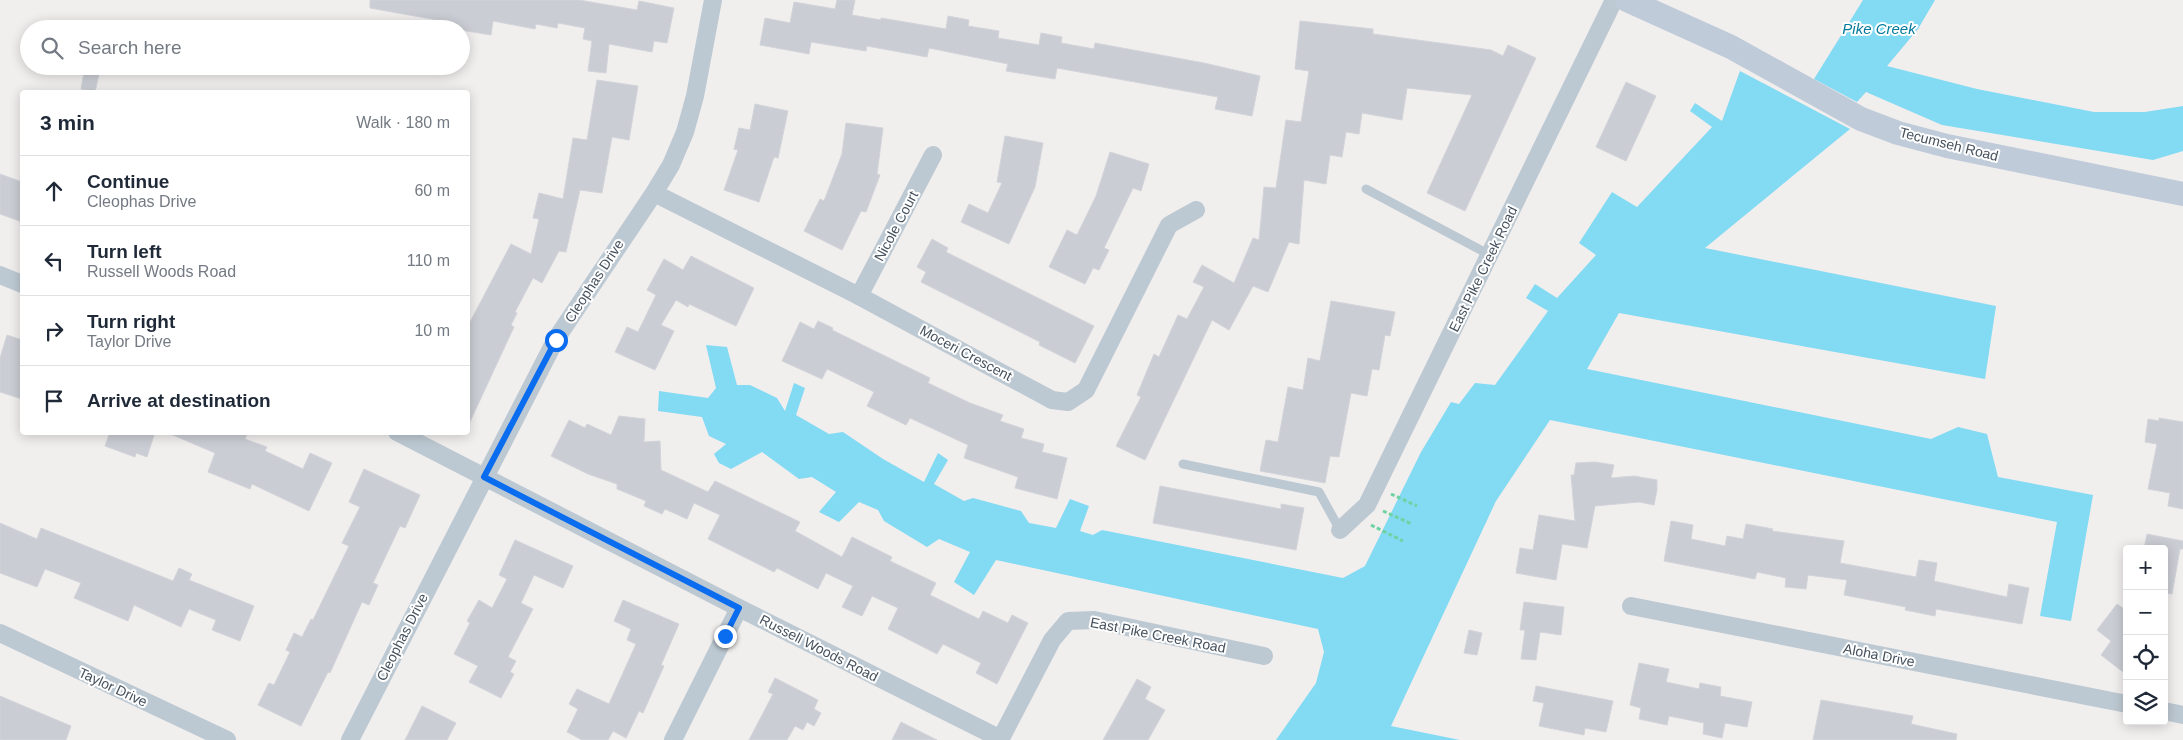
<!DOCTYPE html>
<html lang="en">
<head>
<meta charset="utf-8">
<style>
	body { margin:0; font-family:Arial,sans-serif; background:#f2f2f3; color:#1f2937 }
	.controls { position:absolute; right:15px; bottom:15px; display:grid; overflow:hidden; border-radius:5px; box-shadow:0 2px 12px #0003 }
	.controls button { width:45px; height:45px; display:grid; place-items:center; padding:0; border:0; border-bottom:1px solid #e0e1e3; background:#fff; color:#1f2937; font:25px sans-serif }
	.stop { position:absolute; width:15px; height:15px; margin:-11px; border:4px solid #0a6cef; border-radius:50%; background:#fff }
	.stop.end { background:#0a6cef; border-color:#fff; box-shadow:0 1px 5px #0008 }
	.list { margin:0; padding:0; list-style:none }
	h2 { display:flex; justify-content:space-between; align-items:center; height:65px; margin:0; padding:0 20px; font-size:21px }
	h2 small { font-size:16px; font-weight:400; color:#747a83 }
	.list li { display:grid; grid-template-columns:32px 1fr auto; gap:15px; align-items:center; box-sizing:border-box; height:70px; padding:0 20px; border-top:1px solid #e0e1e3 }
	.list b { display:block; font-size:19px; white-space:nowrap }
	.list p { margin:0; font-size:16px; white-space:nowrap; color:#747a83 }
	.list em { font-size:16px; font-style:normal; color:#747a83 }
	.icon { flex:none; width:28px; height:28px; fill:none; stroke:currentColor; stroke-width:2; stroke-linecap:round; stroke-linejoin:round }
	.map { position:relative; flex:none; width:2183px; height:740px; overflow:hidden }
	.search { position:absolute; background:#fff; box-shadow:0 2px 12px #0003; left:20px; top:20px; width:450px; height:55px; display:flex; align-items:center; gap:12px; box-sizing:border-box; padding:0 18px; border-radius:28px; color:#747a83; font-size:19px }
	.panel { position:absolute; background:#fff; box-shadow:0 2px 12px #0003; left:20px; top:90px; width:450px; height:345px; border-radius:5px }
	.map>svg:first-child { display:block }
	.water { fill:#82daf3 }
	.building { fill:#cacdd3; stroke:#d2d4da }
	.lines { fill:none; stroke-linecap:round; stroke-linejoin:round }
	.path { stroke:#6ed3a2; stroke-width:3; stroke-dasharray:4 2.5; stroke-linecap:butt }
	.lane { stroke:#bdc9d2; stroke-width:9 }
	.street { stroke:#bdc9d2; stroke-width:18 }
	.secondary { stroke:#bfcbd9; stroke-width:24 }
	.route { stroke:#0a6cef; stroke-width:6 }
	.labels { text-anchor:middle; stroke-width:4; stroke-linejoin:round; paint-order:stroke }
	.street-label { font-size:14px; fill:#45515d; stroke:#fff }
	.water-label { font-size:15px; font-style:italic; fill:#037a9c; stroke:#fff }
</style>
</head>
<body>
<div class="map">
<svg width="2183" height="740" viewBox="0 0 2183 740">
	<rect width="100%" height="100%" fill="#f1eeee"/>
	<!-- water -->
	<g class="water">
		<polygon points="1863,0 1935,0 1918,29 1887,66 1977,89 2094,112 2145,112 2183,106 2183,151 2153,160 1942,125 1866,92 1857,102 1814,79"/>
		<polygon points="1740,71 1850,129 1705,248 1996,306 1985,379 1619,313 1587,369 1931,439 1958,427 1987,434 1998,477 2093,495 2071,621 2040,616 2057,522 1550,420 1496,501 1391,726 1460,740 1276,740 1316,683 1324,652 1318,629 996,560 974,595 954,582 970,552 939,539 927,547 884,521 878,510 859,502 839,522 819,512 836,492 812,477 799,479 762,452 731,469 719,463 714,454 726,444 709,436 702,417 658,411 659,391 708,398 716,388 706,345 727,347 737,385 750,385 777,398 785,411 794,383 805,388 796,415 829,434 843,432 883,459 924,482 938,453 948,460 934,484 964,501 973,498 1021,511 1029,523 1056,528 1070,499 1089,506 1080,531 1093,535 1102,530 1343,578 1365,566 1421,452 1451,402 1459,404 1475,383 1495,385 1548,311 1526,298 1535,284 1557,298 1596,255 1579,243 1612,192 1637,207 1712,127 1690,111 1695,103 1722,121"/>
	</g>
	<!-- building -->
	<g class="building">
		<polygon points="370,0 579,0 637,10 639,1 674,8 667,43 654,41 652,52 609,44 606,73 588,71 592,41 583,39 585,28 558,23 557,28 536,24 535,29 493,21 491,35 436,26 437,20 370,8"/>
		<polygon points="837,0 855,0 852,15 881,20 881,18 946,29 948,16 969,20 968,26 999,31 998,38 1039,45 1041,33 1062,37 1061,43 1094,49 1095,43 1204,63 1260,76 1252,116 1215,109 1218,97 1057,68 1055,79 1006,71 1008,64 929,48 927,57 867,46 866,51 811,42 809,54 760,45 765,18 790,23 794,2 835,9"/>
		<polygon points="1300,21 1373,29 1373,34 1491,50 1503,56 1508,45 1536,58 1465,211 1427,193 1472,95 1407,88 1402,120 1362,113 1359,134 1346,132 1342,157 1330,155 1326,184 1304,180 1299,244 1289,242 1268,292 1253,286 1229,330 1212,320 1145,460 1116,446 1141,397 1137,395 1154,354 1159,357 1178,315 1187,319 1204,287 1193,282 1202,265 1234,283 1253,238 1259,240 1264,187 1276,188 1286,120 1301,122 1309,71 1295,69"/>
		<polygon points="84,72 99,74 95,92 81,89"/>
		<polygon points="597,80 638,86 629,140 612,137 602,193 580,190 566,252 559,251 542,283 533,278 515,312 517,313 511,325 514,327 468,426 468,326 511,244 531,254 539,219 533,218 539,193 563,199 573,138 587,140"/>
		<polygon points="1626,82 1656,96 1626,161 1596,147"/>
		<polygon points="755,104 788,111 778,158 774,157 759,202 724,190 738,150 734,149 739,128 750,130"/>
		<polygon points="846,123 883,128 877,174 880,175 866,212 861,211 842,250 804,231 820,199 824,201 842,154"/>
		<polygon points="1005,136 1043,143 1035,187 1009,244 961,222 969,204 988,213 1002,183 997,182"/>
		<polygon points="1110,152 1149,164 1141,191 1133,188 1104,248 1109,250 1099,270 1093,268 1085,284 1049,267 1067,230 1077,235 1096,196"/>
		<polygon points="0,174 22,182 22,222 0,214"/>
		<polygon points="932,239 948,248 946,252 1094,326 1075,363 1039,345 1040,342 921,282 926,272 917,267"/>
		<polygon points="691,256 754,288 736,326 689,304 688,307 676,300 661,325 674,331 655,370 615,352 627,327 638,332 656,295 647,290 664,259 683,270"/>
		<polygon points="1331,301 1395,312 1390,336 1385,335 1379,370 1372,369 1367,396 1351,393 1339,457 1330,456 1325,483 1260,471 1266,440 1278,442 1288,387 1303,390 1308,358 1320,361"/>
		<polygon points="818,321 833,328 832,330 930,378 928,383 970,403 1003,415 1000,421 1024,429 1021,438 1044,444 1042,452 1067,458 1057,499 1015,488 1018,477 964,458 968,445 910,418 906,425 867,406 874,392 827,369 822,379 782,361 800,322 814,329"/>
		<polygon points="7,335 22,340 22,399 0,392 0,358"/>
		<polygon points="619,416 645,419 644,442 660,441 661,470 708,492 715,481 740,493 800,522 795,531 842,557 852,537 892,557 890,561 936,583 930,595 979,619 983,611 1008,623 1012,615 1028,623 997,684 976,673 981,663 943,644 937,654 888,629 898,608 872,596 862,616 842,607 853,586 826,573 818,589 777,568 774,572 708,539 720,515 694,503 687,519 665,509 662,514 644,506 646,501 617,489 617,484 588,474 551,456 569,420 585,428 587,424 611,435"/>
		<polygon points="2159,418 2183,422 2183,509 2168,506 2170,493 2148,489 2157,444 2145,442 2148,419 2159,421"/>
		<polygon points="110,432 155,432 147,457 136,453 135,457 105,446"/>
		<polygon points="166,432 248,432 245,439 267,447 265,451 303,469 310,453 332,463 309,511 252,484 250,489 208,472 215,453"/>
		<polygon points="1595,462 1614,465 1611,478 1634,476 1657,480 1657,490 1654,505 1639,502 1595,506 1587,548 1562,544 1556,580 1516,573 1520,548 1533,550 1539,515 1575,521 1571,475 1574,475 1576,463"/>
		<polygon points="364,469 420,495 405,528 400,526 373,583 378,585 369,605 362,602 330,673 328,672 301,726 258,705 269,683 274,685 290,652 286,650 294,633 302,637 311,619 313,620 349,546 342,543 360,507 349,502"/>
		<polygon points="1160,486 1281,509 1281,504 1304,508 1296,550 1153,523"/>
		<polygon points="1671,521 1693,525 1691,539 1725,546 1727,536 1743,539 1746,524 1773,529 1772,531 1844,541 1840,563 1916,577 1919,560 1937,563 1934,581 2007,597 2009,584 2029,588 2022,624 1936,609 1935,616 1905,610 1906,607 1844,595 1847,580 1808,575 1806,589 1785,587 1786,578 1757,572 1755,579 1664,561"/>
		<polygon points="0,523 37,539 41,528 173,581 179,568 192,574 189,580 254,606 240,641 212,630 216,620 189,609 181,627 134,605 128,621 74,598 81,583 45,569 37,587 0,573"/>
		<polygon points="2147,534 2183,541 2183,549 2180,549 2172,594 2164,593 2164,549 2144,549"/>
		<polygon points="515,540 573,566 563,588 534,575 521,603 533,609 508,657 516,661 510,672 514,674 501,698 469,682 478,666 454,654 470,623 467,621 479,600 492,608 507,579 499,575"/>
		<polygon points="623,600 679,624 661,665 664,666 643,713 639,711 626,738 613,731 608,740 582,740 567,732 578,709 569,704 577,689 609,704 636,644 627,640 631,629 614,621"/>
		<polygon points="1524,602 1564,607 1561,635 1540,632 1536,660 1521,659 1525,630 1520,630"/>
		<polygon points="2117,604 2127,611 2127,675 2101,655 2111,641 2097,630"/>
		<polygon points="1469,630 1482,633 1477,655 1464,653"/>
		<polygon points="1639,663 1669,669 1666,682 1699,689 1700,683 1721,687 1720,696 1752,702 1747,727 1725,723 1722,738 1703,734 1704,723 1669,716 1667,725 1639,719 1641,708 1630,705"/>
		<polygon points="775,678 818,700 814,709 821,713 814,726 807,722 803,730 795,726 787,740 749,740 773,694 768,692"/>
		<polygon points="1137,679 1151,687 1145,699 1165,710 1148,740 1103,740"/>
		<polygon points="1536,686 1613,701 1606,732 1585,728 1584,735 1539,726 1544,703 1533,701"/>
		<polygon points="0,696 71,726 66,740 0,740"/>
		<polygon points="1821,700 1913,716 1911,724 1957,734 1956,740 1813,740"/>
		<polygon points="422,706 456,723 447,740 405,740"/>
		<polygon points="901,722 937,740 892,740"/>
	</g>
	<g class="lines">
		<!-- path -->
		<g class="path">
			<polyline points="1391,494 1417,506"/>
			<polyline points="1383,511 1412,524"/>
			<polyline points="1371,525 1403,541"/>
		</g>
		<!-- lane -->
		<g class="lane">
			<polyline points="1366,189 1490,255"/>
			<polyline points="1183,464 1319,492 1340,530"/>
		</g>
		<!-- street -->
		<g class="street">
			<polyline points="654,193 859,296 1052,400 1068,402 1086,390 1169,225 1196,210"/>
			<polyline points="0,275 22,284"/>
			<polyline points="859,296 933,155"/>
			<polyline points="397,432 739,608 1001,739"/>
			<polyline points="1340,530 1367,505 1614,0"/>
			<polyline points="1631,606 2127,704"/>
			<polyline points="0,633 227,740"/>
			<polyline points="2164,711 2183,715"/>
			<polyline points="350,740 556,339 654,193 671,165 685,132 695,96 713,0"/>
			<polyline points="673,740 739,608"/>
			<polyline points="1000,740 1052,640 1068,621 1094,620 1264,656"/>
		</g>
		<!-- secondary -->
		<polyline class="secondary" points="1627,0 1731,47 1861,119 1898,133 1947,146 2183,194"/>
	</g>
	<g class="lines">
		<!-- route -->
		<polyline class="route" points="556,340 484,477 739,608 725,636"/>
	</g>
	<g class="labels">
		<!-- street labels -->
		<g class="street-label">
			<text transform="translate(1949 144) rotate(14)" y="5">Tecumseh Road</text>
			<text transform="translate(896 226) rotate(-62)" y="5">Nicole Court</text>
			<text transform="translate(1483 269) rotate(-64)" y="5">East Pike Creek Road</text>
			<text transform="translate(594 281) rotate(-57)" y="5">Cleophas Drive</text>
			<text transform="translate(966 353) rotate(28)" y="5">Moceri Crescent</text>
			<text transform="translate(1158 635) rotate(11)" y="5">East Pike Creek Road</text>
			<text transform="translate(402 637) rotate(-63)" y="5">Cleophas Drive</text>
			<text transform="translate(819 648) rotate(27)" y="5">Russell Woods Road</text>
			<text transform="translate(1879 655) rotate(11)" y="5">Aloha Drive</text>
			<text transform="translate(113 687) rotate(25)" y="5">Taylor Drive</text>
		</g>
		<!-- water labels -->
		<g class="water-label">
			<text x="1879" y="34">Pike Creek</text>
		</g>
	</g>
</svg>
<div class="controls">
<button>+</button>
<button>−</button>
<button><svg class="icon" aria-label="locate" viewBox="0 0 24 24"><circle cx="12" cy="12" r="6"/><path d="M12 2v4M12 18v4M2 12h4M18 12h4"/></svg></button>
<button><svg class="icon" aria-label="layers" viewBox="0 0 24 24"><path d="M12 4l9 5-9 5-9-5zM3 14l9 5 9-5"/></svg></button>
</div>
<div class="stop" style="left:556px;top:340px"></div>
<div class="stop end" style="left:725px;top:636px"></div>
<div class="search"><svg class="icon" aria-label="search" viewBox="0 0 24 24"><circle cx="10" cy="10" r="6"/><path d="M15 15l6 6"/></svg>Search here</div>
<section class="panel">
<h2>3 min<small>Walk · 180 m</small></h2>
<ul class="list">
<li><svg class="icon" aria-label="ahead" viewBox="0 0 24 24"><path d="M12 20V5M6 11l6-6 6 6"/></svg><div><b>Continue</b><p>Cleophas Drive</p></div><em>60 m</em></li>
<li><svg class="icon" aria-label="left" viewBox="0 0 24 24"><path d="M17 20v-9H6M10 6l-5 5 5 5"/></svg><div><b>Turn left</b><p>Russell Woods Road</p></div><em>110 m</em></li>
<li><svg class="icon" aria-label="right" viewBox="0 0 24 24"><path d="M7 20v-9h11M14 6l5 5-5 5"/></svg><div><b>Turn right</b><p>Taylor Drive</p></div><em>10 m</em></li>
<li><svg class="icon" aria-label="arrive" viewBox="0 0 24 24"><path d="M6 21V4h12l-3 4 3 4H6"/></svg><div><b>Arrive at destination</b></div></li>
</ul>
</section>
</div>
</body>
</html>
